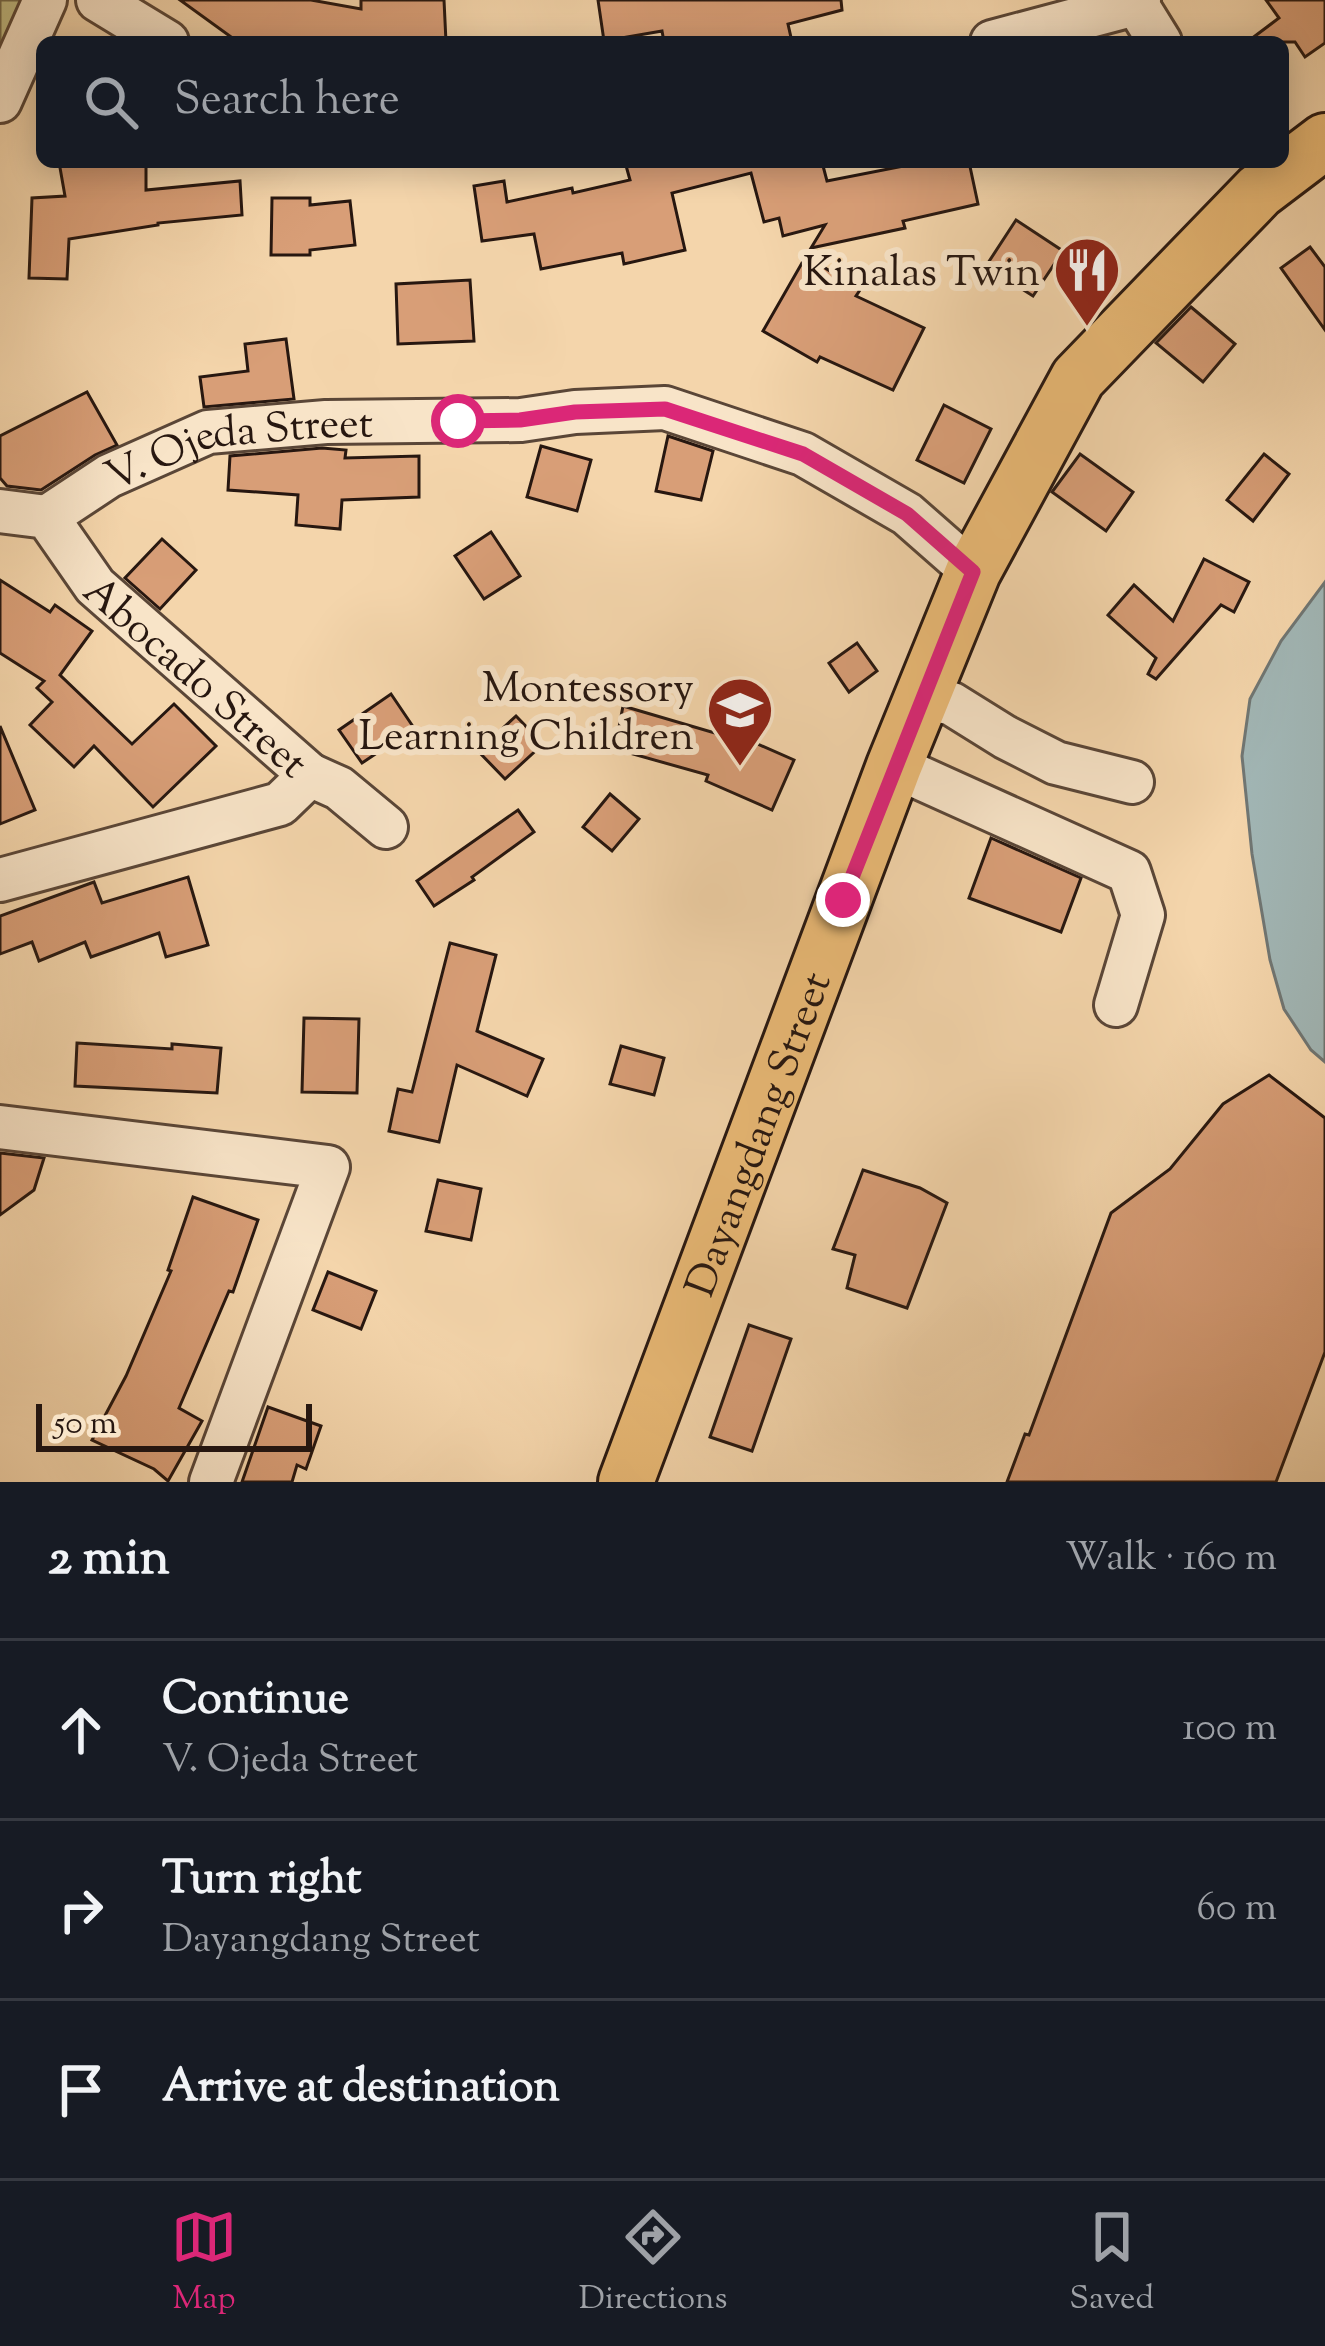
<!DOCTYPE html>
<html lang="en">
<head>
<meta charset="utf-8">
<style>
	body { margin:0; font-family:"Sorts Mill Goudy",serif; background:#242831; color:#f1f3f6 }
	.scale { position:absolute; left:36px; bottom:30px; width:276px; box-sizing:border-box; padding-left:12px; border:6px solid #271710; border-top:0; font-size:33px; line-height:42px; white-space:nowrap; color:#271710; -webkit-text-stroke:9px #f8e4c8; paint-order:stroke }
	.stop { position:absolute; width:36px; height:36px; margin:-27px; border:9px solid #db2777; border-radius:50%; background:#fff }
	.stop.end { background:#db2777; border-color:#fff; box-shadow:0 3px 12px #0008 }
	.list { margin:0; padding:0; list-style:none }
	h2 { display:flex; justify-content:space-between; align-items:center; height:156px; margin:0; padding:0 48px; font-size:51px }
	h2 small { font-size:39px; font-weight:400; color:#9ea1a6 }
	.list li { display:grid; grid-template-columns:78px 1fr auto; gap:36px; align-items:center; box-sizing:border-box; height:180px; padding:0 48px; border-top:3px solid #363941 }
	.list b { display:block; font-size:45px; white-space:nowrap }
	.list p { margin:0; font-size:39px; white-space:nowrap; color:#9ea1a6 }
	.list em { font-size:39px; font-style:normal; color:#9ea1a6 }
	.icon { flex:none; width:66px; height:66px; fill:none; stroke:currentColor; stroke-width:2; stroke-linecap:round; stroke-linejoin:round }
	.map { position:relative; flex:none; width:1325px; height:1482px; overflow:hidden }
	.search { position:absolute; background:#171b24; box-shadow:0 6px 30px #0003; left:36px; right:36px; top:36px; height:132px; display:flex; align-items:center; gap:30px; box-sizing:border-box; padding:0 42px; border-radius:18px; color:#9ea1a6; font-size:45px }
	.sheet { height:696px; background:#171b24 }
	nav { display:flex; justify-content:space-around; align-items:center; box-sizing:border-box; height:168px; border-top:3px solid #363941; background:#171b24; font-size:33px; color:#9ea1a6 }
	nav a { display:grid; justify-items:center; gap:6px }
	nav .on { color:#db2777 }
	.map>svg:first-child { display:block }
	.green { fill:#c1bc84; stroke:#746a4a; stroke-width:3 }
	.water { fill:#a1b6b5; stroke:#707673; stroke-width:3 }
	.building { fill:#d89e77; stroke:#271710; stroke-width:3 }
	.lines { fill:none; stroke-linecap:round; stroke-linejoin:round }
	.minor-casing { stroke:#5a4637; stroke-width:48 }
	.major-casing { stroke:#271710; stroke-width:60 }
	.minor { stroke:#f8e4c8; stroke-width:42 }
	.major { stroke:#eaba76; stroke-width:54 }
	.route { stroke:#db2777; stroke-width:15 }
	.labels { text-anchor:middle; stroke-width:12; stroke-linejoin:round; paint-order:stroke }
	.poi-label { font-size:42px; fill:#271710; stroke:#f8e4c8; text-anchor:end }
	.street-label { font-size:42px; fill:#271710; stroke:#f8e4c8 }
</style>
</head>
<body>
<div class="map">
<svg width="1325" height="1482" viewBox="0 0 1325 1482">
	<rect width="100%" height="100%" fill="#f4d5ab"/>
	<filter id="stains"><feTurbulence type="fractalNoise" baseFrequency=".00167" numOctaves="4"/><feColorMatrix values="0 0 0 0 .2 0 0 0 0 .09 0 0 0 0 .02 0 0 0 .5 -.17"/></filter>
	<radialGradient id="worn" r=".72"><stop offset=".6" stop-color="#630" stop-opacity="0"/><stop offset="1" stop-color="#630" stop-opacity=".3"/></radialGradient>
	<!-- green -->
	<polygon class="green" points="0,0 45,0 0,101"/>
	<!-- water -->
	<polygon class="water" points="1325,582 1325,1062 1311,1050 1284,1009 1270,960 1252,854 1242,756 1250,699 1281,641"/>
	<!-- building -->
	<g class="building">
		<polygon points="180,0 311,0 361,9 361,0 444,0 446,42 294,42 275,39 273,42 238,42"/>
		<polygon points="598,0 841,0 842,10 788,24 792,42 664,42 662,31 604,41"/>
		<polygon points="1266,0 1325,0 1325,43 1305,57 1295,42 1247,42 1279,18"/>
		<polygon points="59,162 146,162 146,190 240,181 242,215 158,223 158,225 69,239 67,279 29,278 32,198 65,196"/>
		<polygon points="625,162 822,162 827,181 924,162 969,162 978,204 903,221 905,228 811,248 825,225 783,236 779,218 764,222 751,173 672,193 685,250 624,264 622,253 541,269 534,234 482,241 474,186 504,181 507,202 572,188 573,193 630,180"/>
		<polygon points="272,198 310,198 310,205 350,201 355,245 310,250 310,255 271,255"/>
		<polygon points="1016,220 1063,251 1033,296 986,266"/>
		<polygon points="1310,247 1325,267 1325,330 1281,268"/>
		<polygon points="806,256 860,290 856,296 924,328 893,390 820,357 817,362 763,331"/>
		<polygon points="470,280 474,341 398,344 396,284"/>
		<polygon points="1191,307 1235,344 1203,382 1156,343"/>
		<polygon points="286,339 294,399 204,407 200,377 248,371 245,344"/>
		<polygon points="87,392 117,445 95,455 41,490 7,486 0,478 0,436"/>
		<polygon points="944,405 991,429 964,483 917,460"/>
		<polygon points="668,436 713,451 701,500 656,491"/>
		<polygon points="541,446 591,460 577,511 527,497"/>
		<polygon points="322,448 346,450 345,458 419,456 419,497 342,500 340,529 296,525 298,495 228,490 230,456"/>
		<polygon points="1080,454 1133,492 1106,531 1052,492"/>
		<polygon points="1264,454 1289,474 1253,521 1227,500"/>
		<polygon points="491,532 520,576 484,599 455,556"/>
		<polygon points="162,539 196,570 160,609 125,578"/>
		<polygon points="1204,559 1249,582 1234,612 1221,605 1156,679 1148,674 1156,658 1108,615 1134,585 1173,621"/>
		<polygon points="0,580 50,612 55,605 92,631 60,675 132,744 174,704 216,746 153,807 94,746 74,767 30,725 52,702 37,688 44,681 0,653"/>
		<polygon points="857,643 877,671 849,692 829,663"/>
		<polygon points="391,694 414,728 362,763 339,730"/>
		<polygon points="623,706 725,736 728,731 794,760 772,810 706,781 708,775 615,749"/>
		<polygon points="516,716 543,744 505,779 478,751"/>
		<polygon points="0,726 35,810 0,824"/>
		<polygon points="610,794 639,819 612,851 583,827"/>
		<polygon points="518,810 534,832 472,877 474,880 434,906 417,881"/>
		<polygon points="991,838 1081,878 1061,932 969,898"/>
		<polygon points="188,877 208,945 166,957 159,933 91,957 85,942 39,961 32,942 0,954 0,916 94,882 102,903"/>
		<polygon points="450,943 496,955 477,1031 543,1059 527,1096 457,1065 439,1142 389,1131 398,1089 412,1092"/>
		<polygon points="304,1018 359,1019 357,1093 302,1092"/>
		<polygon points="77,1043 172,1049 172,1044 221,1048 217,1093 75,1086"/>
		<polygon points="621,1046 664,1058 654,1095 610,1084"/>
		<polygon points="1269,1075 1325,1118 1325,1352 1276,1482 1007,1482 1025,1434 1029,1435 1111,1213 1170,1169 1223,1104"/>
		<polygon points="0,1153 44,1158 34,1190 0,1215"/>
		<polygon points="863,1170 920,1188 947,1203 907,1308 847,1288 855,1255 833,1249"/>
		<polygon points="438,1180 481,1189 471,1240 426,1231"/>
		<polygon points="193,1197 258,1220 233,1292 229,1291 179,1408 202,1421 168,1481 154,1469 92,1440 126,1376 171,1271 168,1270"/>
		<polygon points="328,1272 376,1291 361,1329 313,1310"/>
		<polygon points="749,1325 791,1339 752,1451 710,1437"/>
		<polygon points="268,1407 321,1426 306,1469 297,1465 292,1482 242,1482"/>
	</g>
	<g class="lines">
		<!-- minor casing -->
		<g class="minor-casing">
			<g id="minor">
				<polyline points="98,0 167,42"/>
				<polyline points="1134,0 1160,42"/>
				<polyline points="992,42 1135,4 1139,0"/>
				<polyline points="0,101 45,0"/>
				<path id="s1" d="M 0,511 L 47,517 L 95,586 L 310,775 L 280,804 L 0,880"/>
				<path id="s2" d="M 47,517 L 109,476 L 208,432 L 326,422 L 521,420 L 575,412 L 665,408 L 803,454 L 907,514 L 973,572"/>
				<polyline points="923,696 952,704 1005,737 1056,763 1132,782"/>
				<polyline points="894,766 1129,872 1143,915 1116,1005"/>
				<polyline points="310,775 339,788 386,827"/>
				<polyline points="0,1127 328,1167 211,1482"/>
			</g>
		</g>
		<!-- major casing -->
		<g class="major-casing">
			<g id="major">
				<path id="s3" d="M 626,1482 L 894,766 L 973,572 L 1078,378 L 1259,191 L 1325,141"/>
			</g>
		</g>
		<!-- minor -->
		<use href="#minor" class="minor"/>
		<!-- major -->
		<use href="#major" class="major"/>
	</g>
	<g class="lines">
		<!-- route -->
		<polyline class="route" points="458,421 520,420 575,412 665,409 803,454 907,514 973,572 843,900"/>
	</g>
	<!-- icons -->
	<defs>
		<g id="restaurant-pin" transform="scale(3.45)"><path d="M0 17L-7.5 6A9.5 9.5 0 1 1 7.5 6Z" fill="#8f2418" stroke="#f8e4c8"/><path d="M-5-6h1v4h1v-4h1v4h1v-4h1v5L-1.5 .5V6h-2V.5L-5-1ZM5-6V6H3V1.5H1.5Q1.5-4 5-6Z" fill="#fff"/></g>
		<g id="school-pin" transform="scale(3.45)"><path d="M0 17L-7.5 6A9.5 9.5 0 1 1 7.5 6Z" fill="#8f2418" stroke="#f8e4c8"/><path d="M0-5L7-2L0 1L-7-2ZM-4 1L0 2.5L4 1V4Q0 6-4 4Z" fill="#fff"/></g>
	</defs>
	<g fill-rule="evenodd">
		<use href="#restaurant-pin" x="1087" y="270"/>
		<use href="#school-pin" x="740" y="710"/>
	</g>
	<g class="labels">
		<!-- poi labels -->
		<g class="poi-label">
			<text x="1040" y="285">Kinalas Twin</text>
			<text x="694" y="701">Montessory<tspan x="694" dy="48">Learning Children</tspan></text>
		</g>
		<!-- street labels -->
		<g class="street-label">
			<text dy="15" stroke="none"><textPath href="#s2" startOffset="210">V. Ojeda Street</textPath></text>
			<text dy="15" stroke="none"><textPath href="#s1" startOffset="267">Abocado Street</textPath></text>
			<text dy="15" stroke="none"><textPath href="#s3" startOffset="372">Dayangdang Street</textPath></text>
		</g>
	</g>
	<rect width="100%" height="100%" filter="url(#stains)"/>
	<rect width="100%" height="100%" fill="url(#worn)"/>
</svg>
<div class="scale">50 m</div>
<div class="stop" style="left:458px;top:421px"></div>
<div class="stop end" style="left:843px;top:900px"></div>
<div class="search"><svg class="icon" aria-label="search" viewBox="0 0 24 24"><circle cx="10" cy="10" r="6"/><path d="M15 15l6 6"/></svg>Search here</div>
</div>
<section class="sheet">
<h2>2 min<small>Walk · 160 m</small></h2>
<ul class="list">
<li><svg class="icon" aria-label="ahead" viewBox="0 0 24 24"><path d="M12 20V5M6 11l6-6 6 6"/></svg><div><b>Continue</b><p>V. Ojeda Street</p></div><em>100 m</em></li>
<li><svg class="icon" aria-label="right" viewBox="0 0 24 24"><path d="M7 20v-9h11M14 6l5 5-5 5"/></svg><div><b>Turn right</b><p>Dayangdang Street</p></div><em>60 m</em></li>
<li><svg class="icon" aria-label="arrive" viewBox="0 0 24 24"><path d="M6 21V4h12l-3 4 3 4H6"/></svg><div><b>Arrive at destination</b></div></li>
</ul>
</section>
<nav>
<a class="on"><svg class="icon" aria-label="map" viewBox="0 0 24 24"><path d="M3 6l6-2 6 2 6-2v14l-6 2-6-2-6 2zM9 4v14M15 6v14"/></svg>Map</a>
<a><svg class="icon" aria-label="directions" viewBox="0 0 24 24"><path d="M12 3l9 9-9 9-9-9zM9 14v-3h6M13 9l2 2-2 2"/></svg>Directions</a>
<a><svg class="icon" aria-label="saved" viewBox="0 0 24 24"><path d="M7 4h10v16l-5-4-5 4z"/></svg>Saved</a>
</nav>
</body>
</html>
